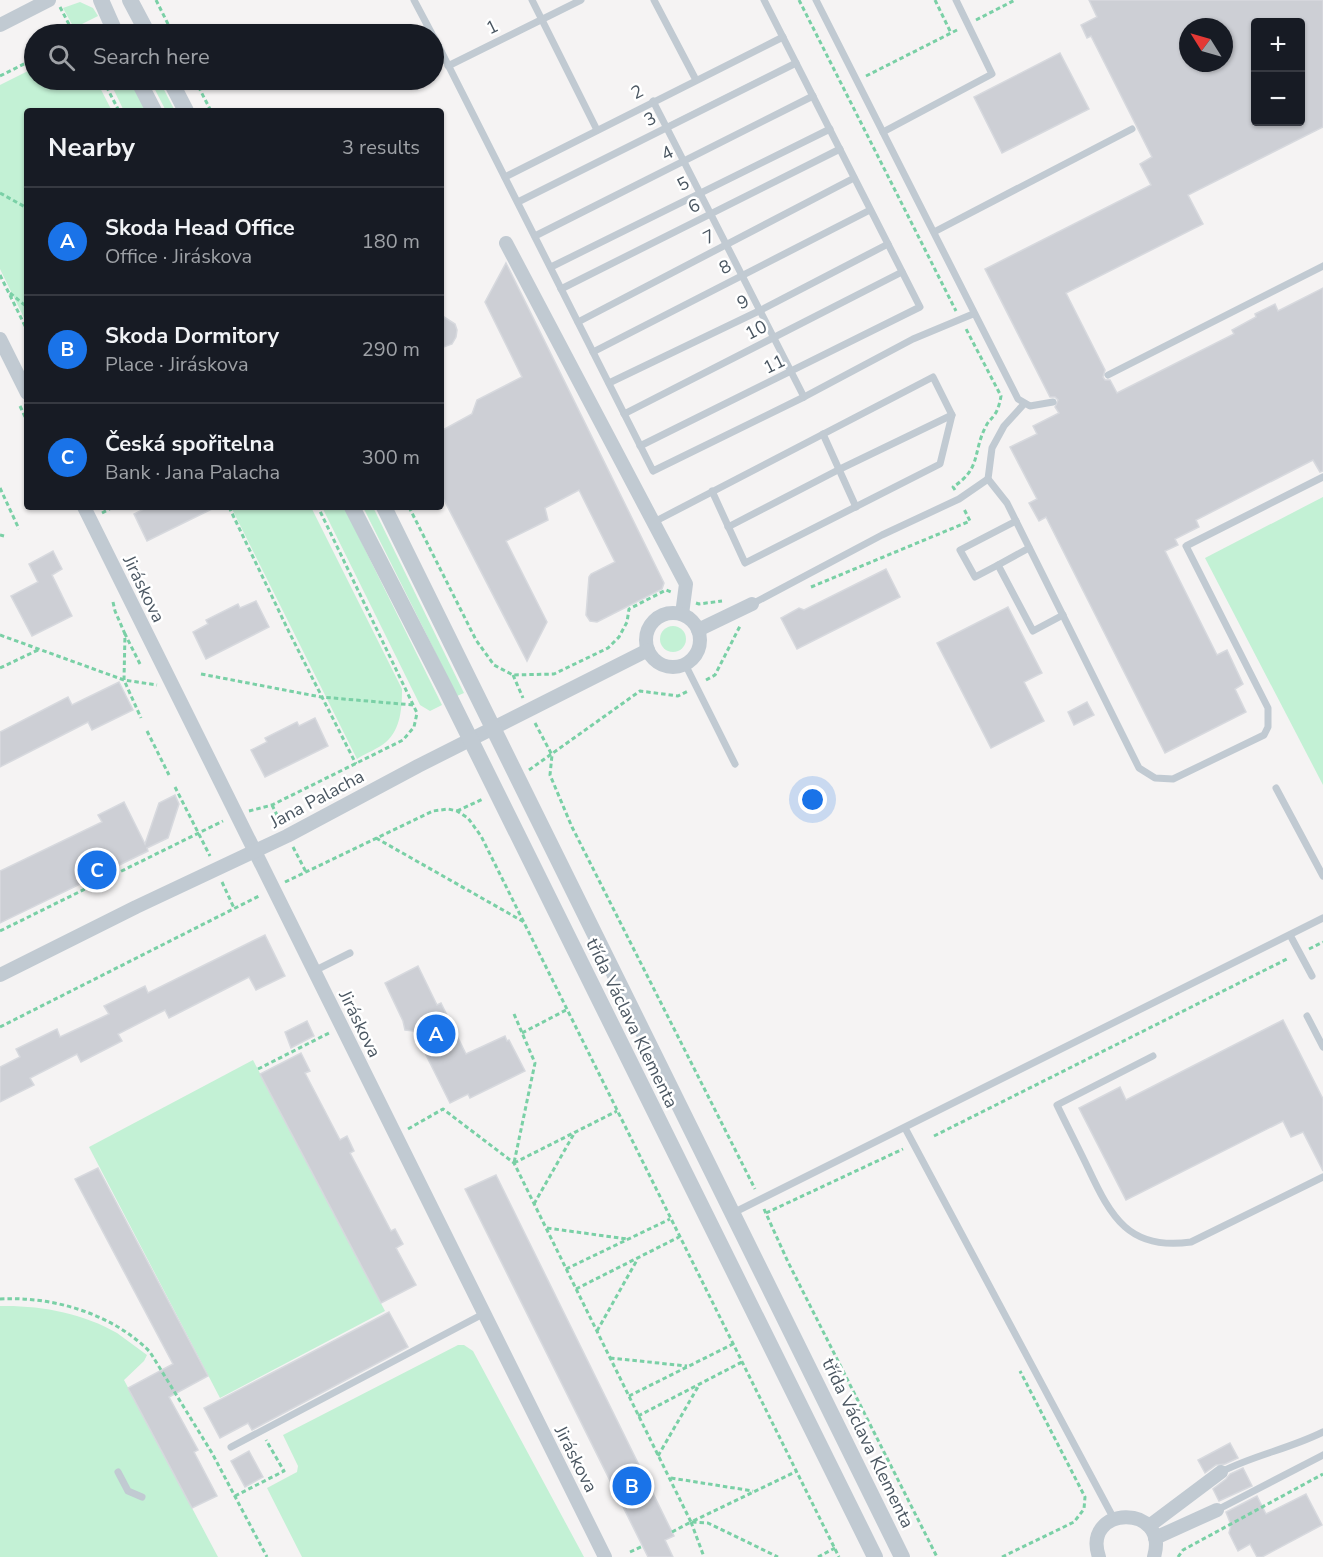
<!DOCTYPE html>
<html lang="en">
<head>
<meta charset="utf-8">
<style>
	body { margin:0; font-family:"Nunito Sans",sans-serif; background:#20242c; color:#f1f3f6 }
	.controls { position:absolute; right:18px; top:18px; display:grid; overflow:hidden; border-radius:6px; box-shadow:0 2px 4px #0004 }
	.controls button { width:54px; height:54px; display:grid; place-items:center; padding:0; border:0; border-bottom:2px solid #363941; background:#171b24; color:#f1f3f6; font:30px sans-serif }
	.compass { position:absolute; left:1179px; top:18px; width:54px; height:54px; border-radius:50%; background:#171b24; box-shadow:0 2px 4px #0004; rotate:307deg }
	.you { position:absolute; left:813px; top:800px; width:21px; height:21px; margin:-15px; border:4px solid #fff; border-radius:50%; background:#1a73e8; box-shadow:0 0 0 9px #1a73e833 }
	.badge { display:grid; place-items:center; width:39px; height:39px; border-radius:50%; background:#1a73e8; color:#fff; font-size:20px; font-weight:700 }
	.pin { position:absolute; translate:-50% -50%; border:3px solid #fff; box-shadow:0 2px 6px #0006 }
	.list { margin:0; padding:0; list-style:none }
	h2 { display:flex; justify-content:space-between; align-items:center; height:78px; margin:0; padding:0 24px; font-size:26px }
	h2 small { font-size:20px; font-weight:400; color:#9ea1a6 }
	.list li { display:grid; grid-template-columns:39px 1fr auto; gap:18px; align-items:center; box-sizing:border-box; height:108px; padding:0 24px; border-top:2px solid #363941 }
	.list b { display:block; font-size:22px; white-space:nowrap }
	.list p { margin:0; font-size:20px; white-space:nowrap; color:#9ea1a6 }
	.list em { font-size:20px; font-style:normal; color:#9ea1a6 }
	.icon { flex:none; width:33px; height:33px; fill:none; stroke:currentColor; stroke-width:2; stroke-linecap:round; stroke-linejoin:round }
	.map { position:relative; flex:none; width:1323px; height:1557px; overflow:hidden }
	.search { position:absolute; background:#171b24; box-shadow:0 2px 4px #0004; left:24px; top:24px; width:420px; height:66px; display:flex; align-items:center; gap:15px; box-sizing:border-box; padding:0 21px; border-radius:33px; color:#9ea1a6; font-size:22px }
	.panel { position:absolute; background:#171b24; box-shadow:0 2px 4px #0004; left:24px; top:108px; width:420px; height:402px; border-radius:6px }
	.map>svg:first-child { display:block }
	.green { fill:#c3f1d5 }
	.building { fill:#cdcfd5; stroke:#d7d9de; stroke-width:1.5; fill-rule:evenodd }
	.lines { fill:none; stroke-linecap:round; stroke-linejoin:round }
	.path { stroke:#7ad0a6; stroke-width:3; stroke-dasharray:4.5 3; stroke-linecap:butt }
	.service { stroke:#c1cad2; stroke-width:7 }
	.minor { stroke:#c1cad2; stroke-width:14 }
	.tertiary { stroke:#c1cad2; stroke-width:16 }
	.labels { text-anchor:middle; stroke-width:5; stroke-linejoin:round; paint-order:stroke }
	.street-label { font-size:18px; fill:#4a5661; stroke:#fff }
</style>
</head>
<body>
<div class="map">
<svg width="1323" height="1557" viewBox="0 0 1323 1557">
	<rect width="100%" height="100%" fill="#f5f3f3"/>
	<!-- green -->
	<g class="green">
		<polygon points="80,2 93,8 98,16 74,28 63,8"/>
		<polygon points="34,68 34,80 96,80 112,111 27,111 27,324 0,269 0,85"/>
		<polygon points="109,80 131,80 146,111 124,111"/>
		<polygon points="150,80 159,80 175,111 166,111"/>
		<polygon points="1323,497 1323,785 1205,558"/>
		<path d="M 231,507 L 311,507 L 402,689 C 402,707 401,729 386,742 C 378,749 366,753 357,759 Z"/>
		<polygon points="322,507 344,507 442,705 430,711 420,705"/>
		<polygon points="363,507 373,507 464,693 457,696"/>
		<circle cx="673" cy="639" r="13"/>
		<polygon points="253,1060 385,1311 220,1398 89,1147"/>
		<path d="M 0,1306 C 39,1305 83,1313 117,1333 C 127,1340 137,1348 147,1355 L 144,1361 L 124,1380 L 218,1557 L 0,1557 Z"/>
		<polygon points="458,1345 464,1345 473,1351 584,1557 302,1557 267,1488 297,1472 298,1466 283,1435"/>
	</g>
	<!-- building -->
	<g class="building">
		<path d="M 1089,0 L 1323,0 L 1323,127 L 1188,195 L 1203,224 L 1066,293 L 1105,370 L 1103,377 L 1105,380 L 1110,380 L 1117,393 L 1234,334 L 1232,330 L 1256,317 L 1255,314 L 1275,304 L 1278,311 L 1323,288 L 1323,471 L 1320,472 L 1313,460 L 1196,520 L 1199,527 L 1175,539 L 1178,545 L 1165,551 L 1217,655 L 1227,650 L 1243,684 L 1235,689 L 1246,712 L 1165,753 L 1046,517 L 1039,521 L 1029,503 L 1037,499 L 1010,447 L 1037,434 L 1033,426 L 1059,413 L 1055,407 L 1058,400 L 1055,397 L 1050,397 L 985,269 L 1151,185 L 1140,164 L 1152,157 L 1091,36 L 1087,38 L 1081,25 L 1097,17 ZM 1256,22 L 1300,22 L 1300,122 L 1256,122 ZM 1188,27 L 1224,27 L 1224,63 L 1188,63 Z"/>
		<polygon points="1060,53 1089,109 1002,153 974,97"/>
		<polygon points="506,263 664,583 662,589 597,622 590,621 586,615 589,577 591,574 615,562 579,490 545,508 548,520 506,541 547,622 527,661 441,494 441,431 472,414 477,400 522,377 485,302"/>
		<polygon points="441,315 455,324 457,330 456,337 452,344 441,348"/>
		<polygon points="148,507 216,507 147,541 134,514"/>
		<polygon points="53,551 62,569 52,575 72,616 32,636 11,596 38,582 29,564"/>
		<polygon points="886,569 900,597 797,649 781,618 799,608 804,610"/>
		<polygon points="256,601 269,627 206,659 193,632 208,624 206,620 238,604 240,608"/>
		<polygon points="1008,607 1042,673 1024,682 1044,721 991,748 937,643"/>
		<polygon points="119,682 133,710 92,730 88,722 0,767 0,732 68,697 72,705"/>
		<polygon points="1087,702 1094,715 1074,725 1068,712"/>
		<polygon points="315,718 328,746 265,777 251,750 267,742 265,738 297,722 299,726"/>
		<polygon points="175,795 179,804 168,838 147,848 148,851 0,923 0,871 102,822 98,815 124,802 145,844 159,803"/>
		<polygon points="265,935 285,976 256,990 249,977 169,1018 165,1010 118,1034 122,1041 81,1062 77,1054 30,1078 34,1085 0,1102 0,1067 20,1057 16,1049 57,1029 60,1037 109,1014 104,1006 145,986 148,993"/>
		<polygon points="418,966 437,1005 441,1003 466,1054 505,1036 507,1041 509,1040 525,1071 470,1098 468,1094 450,1103 414,1031 405,1030 403,1021 385,983"/>
		<polygon points="1283,1020 1323,1099 1323,1171 1303,1132 1291,1137 1283,1121 1126,1200 1079,1108 1120,1087 1126,1100"/>
		<polygon points="307,1021 314,1036 291,1048 285,1032"/>
		<polygon points="301,1053 310,1071 305,1073 340,1140 347,1136 354,1151 350,1153 391,1231 395,1229 403,1244 396,1248 416,1285 381,1303 260,1074"/>
		<polygon points="98,1168 208,1376 169,1397 198,1450 194,1452 217,1496 192,1508 128,1388 173,1364 75,1179"/>
		<polygon points="496,1175 674,1536 665,1540 673,1557 648,1557 465,1189"/>
		<polygon points="389,1312 408,1347 252,1430 248,1423 220,1438 204,1408"/>
		<polygon points="1230,1443 1238,1458 1225,1464 1216,1465 1205,1473 1198,1460"/>
		<polygon points="249,1451 263,1477 245,1487 231,1461"/>
		<polygon points="1243,1468 1252,1486 1219,1501 1213,1489 1226,1479 1230,1474"/>
		<polygon points="1306,1494 1322,1525 1262,1557 1257,1557 1250,1544 1238,1551 1229,1533 1231,1525 1226,1512 1257,1496 1266,1514"/>
	</g>
	<g class="lines">
		<!-- path -->
		<g class="path">
			<polyline points="156,0 173,34"/>
			<polyline points="799,0 956,311"/>
			<polyline points="935,0 951,33"/>
			<polyline points="60,7 74,34"/>
			<polyline points="976,20 1015,0"/>
			<polyline points="84,34 95,28"/>
			<polyline points="0,76 34,59"/>
			<polyline points="866,76 959,29"/>
			<polyline points="103,80 119,111"/>
			<polyline points="195,80 211,111"/>
			<polyline points="0,193 27,208"/>
			<polyline points="0,275 27,330"/>
			<polyline points="10,293 27,307"/>
			<polyline points="20,406 27,421"/>
			<polyline points="0,488 19,529"/>
			<path d="M 955,490 L 953,487 C 982,468 972,453 986,426 C 988,421 992,419 995,414 C 998,410 1000,402 1001,396 L 965,327"/>
			<polyline points="229,507 289,632 356,764"/>
			<polyline points="409,507 476,640 494,665 513,675 554,674 608,648 619,637 627,622 629,609 666,590 671,592"/>
			<polyline points="102,513 113,507"/>
			<polyline points="0,535 4,536"/>
			<polyline points="811,587 970,521 964,509"/>
			<polyline points="113,602 115,611 125,634"/>
			<polyline points="696,603 699,604 722,601"/>
			<polyline points="0,635 124,680 141,718"/>
			<polyline points="140,664 125,634 124,680 157,685"/>
			<polyline points="0,668 38,650"/>
			<polyline points="201,674 321,697 413,705"/>
			<polyline points="513,675 523,698"/>
			<polyline points="706,680 715,675 740,626"/>
			<polyline points="535,723 552,755 550,775 572,827 755,1189"/>
			<polyline points="147,731 169,775"/>
			<polyline points="529,770 640,691 678,696 688,691"/>
			<polyline points="175,787 210,856"/>
			<polyline points="272,805 281,823"/>
			<polyline points="249,811 272,805 403,740 414,727 417,713 318,507"/>
			<polyline points="457,811 483,799"/>
			<polyline points="376,838 524,922"/>
			<polyline points="293,847 306,872"/>
			<polyline points="222,882 234,908"/>
			<polyline points="285,882 433,811 448,809 457,811 468,818 481,836 839,1557"/>
			<polyline points="0,931 223,821"/>
			<polyline points="1309,949 1323,942"/>
			<polyline points="514,1014 535,1063 514,1163"/>
			<polyline points="0,1027 261,895"/>
			<polyline points="522,1033 568,1009"/>
			<polyline points="258,1069 329,1033"/>
			<polyline points="408,1129 443,1109 514,1163 691,1522 797,1471"/>
			<polyline points="934,1136 1289,958"/>
			<polyline points="514,1163 617,1111"/>
			<polyline points="534,1204 575,1132"/>
			<polyline points="764,1209 788,1262 937,1557"/>
			<polyline points="766,1213 903,1149"/>
			<polyline points="547,1228 627,1239"/>
			<polyline points="566,1269 670,1219"/>
			<polyline points="576,1289 679,1237"/>
			<path d="M 0,1299 C 53,1296 113,1314 150,1352 L 212,1453 L 267,1557"/>
			<polyline points="597,1331 637,1260"/>
			<polyline points="610,1358 687,1366"/>
			<polyline points="629,1396 733,1344"/>
			<polyline points="638,1416 742,1362"/>
			<polyline points="658,1456 699,1385"/>
			<polyline points="671,1478 753,1491"/>
			<polyline points="235,1496 284,1471 266,1440"/>
			<polyline points="691,1522 704,1557"/>
			<polyline points="672,1532 691,1522 708,1523 778,1557"/>
			<polyline points="630,1552 643,1546"/>
			<polyline points="818,1557 835,1548"/>
			<polyline points="1002,1557 1074,1522 1084,1509 1085,1497 1020,1371"/>
			<polyline points="1178,1557 1183,1550 1323,1474"/>
		</g>
		<!-- service -->
		<g class="service">
			<polyline points="414,0 432,34"/>
			<polyline points="532,0 597,130"/>
			<polyline points="654,0 696,80"/>
			<polyline points="816,0 1018,399 1030,406 1053,402"/>
			<polyline points="434,37 653,471 804,397 913,339 973,314"/>
			<polyline points="448,66 581,0"/>
			<polyline points="653,101 804,397"/>
			<polyline points="883,132 992,74 956,0"/>
			<polyline points="505,177 783,37"/>
			<polyline points="518,202 796,63"/>
			<polyline points="934,232 1132,129"/>
			<polyline points="535,236 813,96"/>
			<polyline points="551,267 830,129"/>
			<polyline points="561,289 840,149"/>
			<polyline points="578,322 854,178"/>
			<polyline points="593,352 870,210"/>
			<polyline points="1108,375 1323,266"/>
			<polyline points="609,383 761,310 888,244"/>
			<polyline points="1024,404 1004,426 992,448 988,479 1007,503 1139,768 1155,778 1173,779 1264,735 1268,727 1268,708 1186,546 1323,477"/>
			<polyline points="624,414 902,272"/>
			<polyline points="823,434 856,507"/>
			<polyline points="640,446 920,307 764,0"/>
			<polyline points="654,522 933,377 952,415 940,464 745,563 712,491"/>
			<polyline points="728,527 838,470 952,415"/>
			<polyline points="1029,548 998,565 1033,631 1063,615"/>
			<polyline points="998,565 975,577 960,550 1016,521"/>
			<polyline points="752,604 882,535 959,499 988,479"/>
			<polyline points="685,664 735,764"/>
			<polyline points="1276,788 1323,876"/>
			<polyline points="1290,935 1312,976"/>
			<polyline points="314,971 350,953"/>
			<polyline points="1307,1016 1323,1047"/>
			<path d="M 1153,1056 L 1057,1105 C 1067,1126 1078,1147 1088,1168 C 1111,1217 1129,1251 1191,1242 L 1323,1177"/>
			<polyline points="905,1128 1114,1519"/>
			<polyline points="733,1213 1323,918"/>
			<polyline points="231,1447 483,1314"/>
			<polyline points="118,1472 128,1491 142,1497"/>
			<path d="M 1221,1472 C 1254,1455 1289,1449 1323,1432"/>
			<polyline points="1217,1510 1323,1455"/>
		</g>
		<!-- minor -->
		<g class="minor">
			<polyline points="0,25 49,0"/>
			<polyline points="506,243 686,584 682,614"/>
			<polyline points="0,339 27,393"/>
			<polyline points="84,507 605,1557"/>
			<circle cx="673" cy="640" r="27"/>
			<polyline points="698,630 752,604"/>
			<polyline points="0,975 136,907 287,836 418,766 648,650"/>
			<polyline points="1149,1526 1221,1472"/>
			<polyline points="1155,1538 1217,1510"/>
			<path d="M 1099,1557 C 1081,1505 1170,1503 1154,1557"/>
		</g>
		<!-- tertiary -->
		<g class="tertiary">
			<polyline points="101,0 116,34"/>
			<polyline points="130,0 148,34"/>
			<polyline points="138,80 154,111"/>
			<polyline points="170,80 186,111"/>
			<polyline points="352,507 446,690 875,1557"/>
			<polyline points="384,507 902,1557"/>
		</g>
	</g>
	<g class="labels">
		<!-- street labels -->
		<g class="street-label">
			<text transform="translate(492 27) rotate(-26)" y="6">1</text>
			<text transform="translate(637 92) rotate(-27)" y="6">2</text>
			<text transform="translate(650 119) rotate(-27)" y="6">3</text>
			<text transform="translate(667 153) rotate(-27)" y="6">4</text>
			<text transform="translate(683 184) rotate(-27)" y="6">5</text>
			<text transform="translate(694 206) rotate(-26)" y="6">6</text>
			<text transform="translate(709 237) rotate(-27)" y="6">7</text>
			<text transform="translate(725 267) rotate(-27)" y="6">8</text>
			<text transform="translate(743 302) rotate(-26)" y="6">9</text>
			<text transform="translate(756 330) rotate(-27)" y="6">10</text>
			<text transform="translate(774 364) rotate(-26)" y="6">11</text>
			<text transform="translate(144 589) rotate(64)" y="6">Jiráskova</text>
			<text transform="translate(317 799) rotate(-28)" y="6">Jana Palacha</text>
			<text transform="translate(632 1023) rotate(64)" y="6">třída Václava Klementa</text>
			<text transform="translate(360 1024) rotate(64)" y="6">Jiráskova</text>
			<text transform="translate(868 1443) rotate(64)" y="6">třída Václava Klementa</text>
			<text transform="translate(576 1459) rotate(63)" y="6">Jiráskova</text>
		</g>
	</g>
</svg>
<div class="controls">
<button>+</button>
<button>−</button>
</div>
<svg class="compass" viewBox="-18 -18 36 36"><path d="M0-13l5 13h-10z" fill="#e53935"/><path d="M0 13l5-13h-10z" fill="#9ea1a6"/></svg>
<div class="you"></div>
<div class="pin badge" style="left:436px;top:1034px">A</div>
<div class="pin badge" style="left:632px;top:1486px">B</div>
<div class="pin badge" style="left:97px;top:870px">C</div>
<div class="search"><svg class="icon" aria-label="search" viewBox="0 0 24 24"><circle cx="10" cy="10" r="6"/><path d="M15 15l6 6"/></svg>Search here</div>
<section class="panel">
<h2>Nearby<small>3 results</small></h2>
<ul class="list">
<li><span class="badge">A</span><div><b>Skoda Head Office</b><p>Office · Jiráskova</p></div><em>180 m</em></li>
<li><span class="badge">B</span><div><b>Skoda Dormitory</b><p>Place · Jiráskova</p></div><em>290 m</em></li>
<li><span class="badge">C</span><div><b>Česká spořitelna</b><p>Bank · Jana Palacha</p></div><em>300 m</em></li>
</ul>
</section>
</div>
</body>
</html>
